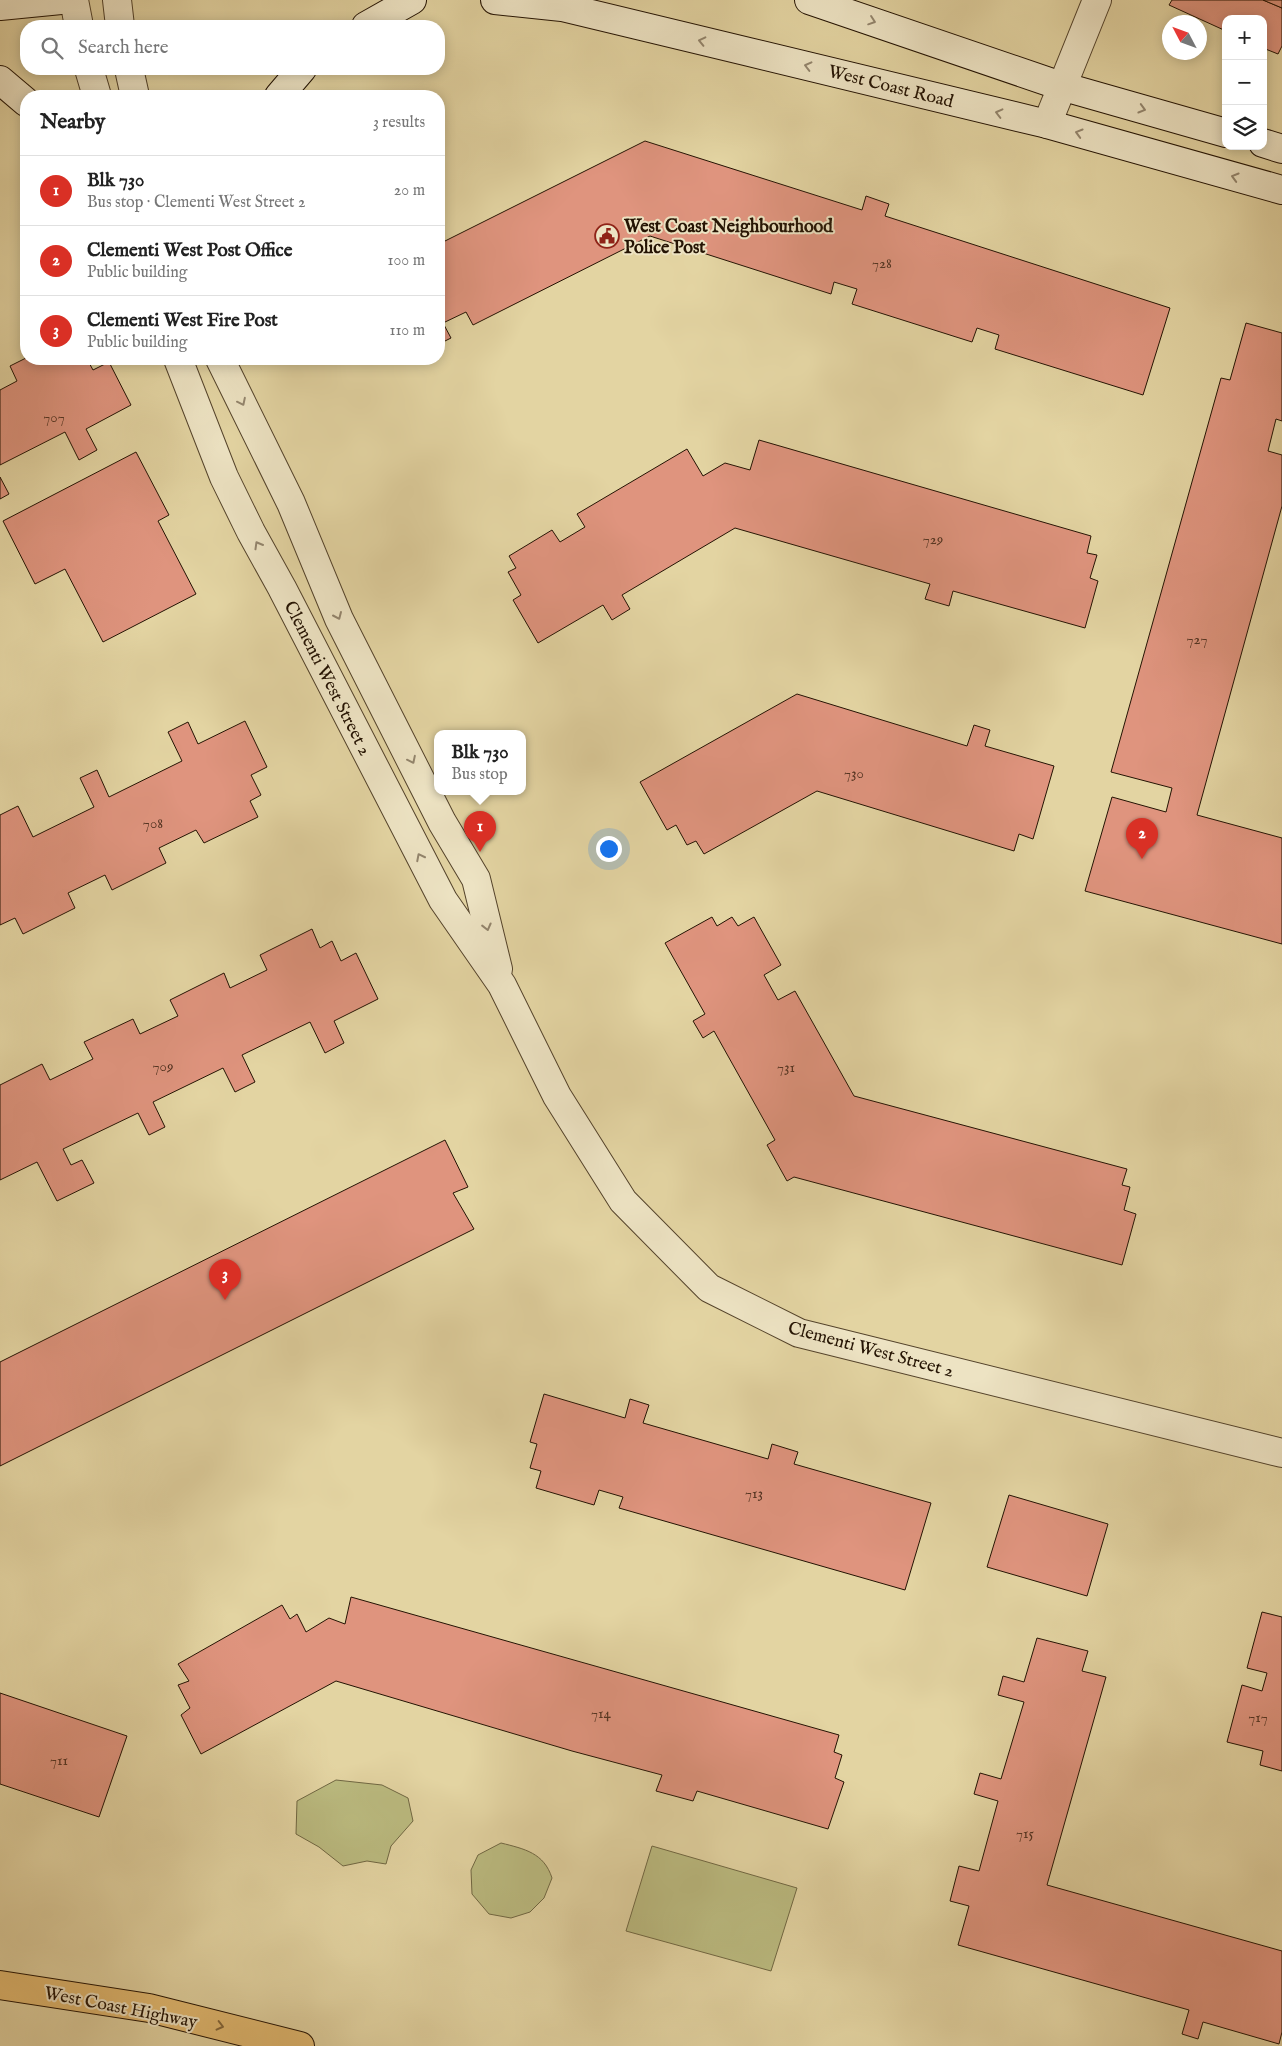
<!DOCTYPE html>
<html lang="en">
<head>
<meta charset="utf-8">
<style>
	body { margin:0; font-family:"IM FELL English",serif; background:#f2f2f2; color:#222 }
	.controls { position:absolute; right:15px; top:15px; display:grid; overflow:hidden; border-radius:10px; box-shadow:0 2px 12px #0003 }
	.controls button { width:45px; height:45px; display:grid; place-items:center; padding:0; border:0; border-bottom:1px solid #e0e0e0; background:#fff; color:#222; font:25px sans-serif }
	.compass { position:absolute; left:1162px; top:15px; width:45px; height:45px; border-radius:50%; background:#fff; box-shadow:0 2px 12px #0003; rotate:311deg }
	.you { position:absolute; left:608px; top:848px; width:18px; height:18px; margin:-12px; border:4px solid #fff; border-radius:50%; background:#1a73e8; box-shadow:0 0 0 8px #1a73e833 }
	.badge { display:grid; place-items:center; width:32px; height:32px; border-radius:50%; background:#d93025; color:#fff; font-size:16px; font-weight:700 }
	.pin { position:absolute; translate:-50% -41px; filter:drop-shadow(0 1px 2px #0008) }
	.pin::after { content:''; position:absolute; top:26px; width:18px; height:15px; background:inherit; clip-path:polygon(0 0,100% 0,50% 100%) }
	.popup { position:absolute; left:434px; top:730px; width:92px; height:65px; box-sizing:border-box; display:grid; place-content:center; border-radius:10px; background:#fff; filter:drop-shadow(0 1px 4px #0005); font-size:16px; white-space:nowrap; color:#767676 }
	.popup b { font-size:19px; color:#222 }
	.popup::after { content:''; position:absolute; left:50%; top:100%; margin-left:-10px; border:10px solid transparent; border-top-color:#fff }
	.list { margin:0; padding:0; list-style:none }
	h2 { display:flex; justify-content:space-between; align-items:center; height:65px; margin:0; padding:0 20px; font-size:21px }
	h2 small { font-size:16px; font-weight:400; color:#767676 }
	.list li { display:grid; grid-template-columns:32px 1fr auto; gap:15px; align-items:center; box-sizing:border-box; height:70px; padding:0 20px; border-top:1px solid #e0e0e0 }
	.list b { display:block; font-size:19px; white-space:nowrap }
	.list p { margin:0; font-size:16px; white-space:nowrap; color:#767676 }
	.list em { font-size:16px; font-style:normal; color:#767676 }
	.icon { flex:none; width:28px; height:28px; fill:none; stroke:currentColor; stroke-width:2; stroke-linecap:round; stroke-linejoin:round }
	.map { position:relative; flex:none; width:1282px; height:2046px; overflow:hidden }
	.search { position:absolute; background:#fff; box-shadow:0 2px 12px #0003; left:20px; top:20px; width:425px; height:55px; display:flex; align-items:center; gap:12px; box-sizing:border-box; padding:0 18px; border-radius:20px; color:#767676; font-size:19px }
	.panel { position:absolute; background:#fff; box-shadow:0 2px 12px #0003; left:20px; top:90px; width:425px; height:275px; border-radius:20px }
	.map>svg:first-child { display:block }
	.green { fill:#bbbb80; stroke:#706742 }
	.building { fill:#df947e; stroke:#241303 }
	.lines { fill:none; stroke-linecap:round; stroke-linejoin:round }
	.minor-casing { stroke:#54432b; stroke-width:30 }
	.secondary-casing { stroke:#241303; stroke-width:30 }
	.trunk-casing { stroke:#241303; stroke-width:30 }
	.minor { stroke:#ede3c3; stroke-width:28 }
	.secondary { stroke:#ede3c3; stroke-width:28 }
	.trunk { stroke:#e2ba71; stroke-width:28 }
	.oneway { stroke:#93856d }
	.oneway2 { stroke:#83663a }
	.labels { text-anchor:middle; stroke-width:4; stroke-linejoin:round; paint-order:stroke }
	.number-label { font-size:15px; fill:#533322 }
	.street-label { font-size:18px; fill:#241303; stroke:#ede3c3 }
	.poi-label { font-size:18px; font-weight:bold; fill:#241303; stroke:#ede3c3; text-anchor:start }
</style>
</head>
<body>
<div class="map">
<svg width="1282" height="2046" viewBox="0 0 1282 2046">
	<rect width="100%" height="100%" fill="#e3d4a2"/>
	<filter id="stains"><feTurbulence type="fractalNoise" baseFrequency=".004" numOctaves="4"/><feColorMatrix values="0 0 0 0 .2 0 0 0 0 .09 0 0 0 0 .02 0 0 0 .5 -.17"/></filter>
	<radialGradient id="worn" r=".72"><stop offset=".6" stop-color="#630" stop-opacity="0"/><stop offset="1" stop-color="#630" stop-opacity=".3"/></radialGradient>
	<!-- green -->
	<g class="green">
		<polygon points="336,1780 382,1785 408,1798 413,1821 391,1846 386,1864 367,1861 343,1866 319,1847 296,1834 297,1801"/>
		<path d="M 501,1843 C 525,1849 544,1853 552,1878 L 544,1898 L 530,1912 L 511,1918 L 489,1914 L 472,1894 L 471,1870 L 478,1855 Z"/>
		<polygon points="652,1846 797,1888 771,1971 626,1931"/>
	</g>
	<!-- building -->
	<g class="building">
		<polygon points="1172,0 1263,0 1282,8 1282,46 1278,54 1263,48 1263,19 1226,19 1226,31 1169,5"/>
		<polygon points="1263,0 1282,0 1282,8"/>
		<polygon points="645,141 862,210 866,196 889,204 885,216 1170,308 1143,395 995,349 999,335 977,328 972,342 852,304 857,289 834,282 831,294 650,236 473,325 466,312 443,323 451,338 439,344 439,244"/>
		<polygon points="1246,323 1282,333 1282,421 1276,419 1268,451 1282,455 1282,506 1197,815 1282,838 1282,944 1085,891 1112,797 1166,812 1172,788 1111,772 1221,378 1230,380"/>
		<polygon points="26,358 87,359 93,370 109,362 131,405 86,429 97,450 79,460 65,432 0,465 0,390 17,381 10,366"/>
		<polygon points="759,440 1091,536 1087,553 1097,555 1090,578 1098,581 1085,628 953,591 949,606 925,599 930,584 735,528 622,595 630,609 612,620 603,605 538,643 513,600 521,595 508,572 516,568 509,556 552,530 560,542 585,527 577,514 687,449 703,476 725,463 750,470"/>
		<polygon points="136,452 169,515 158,521 196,594 103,642 65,569 35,584 3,521"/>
		<polygon points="0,477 9,494 0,499"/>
		<polygon points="797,694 967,746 974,725 990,730 985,746 1054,766 1033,839 1019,834 1014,851 817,791 704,854 696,841 687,845 676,825 667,830 640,782"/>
		<polygon points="245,721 267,767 251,775 261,795 250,801 258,817 204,843 196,830 159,848 166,863 112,890 105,875 68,893 75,908 23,934 15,918 0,925 0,815 18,806 33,837 94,807 80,778 97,770 109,797 182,761 168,732 188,722 198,744"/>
		<polygon points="712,917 717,926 732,917 738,926 754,917 781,965 764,975 778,1000 795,991 854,1096 1127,1169 1122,1185 1130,1187 1124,1210 1136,1214 1122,1265 794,1177 787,1181 767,1145 775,1140 714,1031 703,1038 693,1021 705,1014 665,943"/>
		<polygon points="312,929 320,948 332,941 341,961 356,953 378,999 334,1021 344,1043 325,1053 310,1022 242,1055 255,1082 235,1092 223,1068 153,1102 165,1127 149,1135 138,1113 63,1149 71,1165 82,1160 94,1183 57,1201 37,1162 0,1180 0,1085 42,1064 50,1080 93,1059 84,1042 133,1019 140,1034 178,1016 170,1000 224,973 230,988 267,970 260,955"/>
		<polygon points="445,1140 468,1187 453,1193 474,1229 0,1466 0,1362"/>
		<polygon points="544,1394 625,1418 630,1399 649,1405 643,1423 768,1459 772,1444 798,1452 794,1464 931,1503 905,1590 619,1508 623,1497 599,1490 594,1505 536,1488 541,1471 530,1468 537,1444 530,1442"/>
		<polygon points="1009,1495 1108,1524 1087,1596 987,1567"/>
		<polygon points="351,1597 839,1735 834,1752 842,1755 835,1778 844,1782 828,1829 697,1791 693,1801 656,1791 662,1775 572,1751 336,1681 201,1754 181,1715 190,1708 178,1685 189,1681 178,1664 282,1605 290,1619 297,1614 306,1632 329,1618 345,1624"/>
		<polygon points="1262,1612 1282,1617 1282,1771 1260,1765 1263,1751 1227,1742 1242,1685 1262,1691 1267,1673 1247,1668"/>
		<polygon points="1037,1638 1088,1651 1082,1671 1106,1677 1047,1885 1282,1951 1282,2032 1279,2044 1203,2022 1198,2039 1182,2034 1189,2010 958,1945 969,1906 950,1901 959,1866 979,1871 998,1801 974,1794 980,1773 1001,1779 1024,1702 998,1695 1003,1676 1024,1682"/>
		<polygon points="0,1693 127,1736 99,1817 0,1784"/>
	</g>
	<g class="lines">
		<!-- minor casing -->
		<g class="minor-casing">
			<g id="minor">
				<polyline points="74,0 79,26"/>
				<polyline points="117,0 120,26"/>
				<polyline points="89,69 97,96"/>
				<polyline points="129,69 135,96"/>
				<polyline points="1047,124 1097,0"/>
				<polyline points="178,359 224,477 251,532 282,588 443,900 502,985 557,1096 623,1201 709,1288 799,1333 1282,1453"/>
				<polyline points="220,359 291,503 339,619 442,822 476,879 498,969"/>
			</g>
		</g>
		<!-- secondary casing -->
		<g class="secondary-casing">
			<g id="secondary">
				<polyline points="495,0 562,7 749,52 1047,124 1282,190"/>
				<polyline points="809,0 1061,86 1226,133"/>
				<polyline points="0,6 61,0"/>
				<polyline points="366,26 412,0"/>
				<polyline points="0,80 26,102"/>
				<polyline points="279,96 302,69"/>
				<polyline points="1263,143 1282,149"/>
			</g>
		</g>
		<!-- trunk casing -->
		<g class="trunk-casing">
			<polyline id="trunk" points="0,1985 149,2008 300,2046"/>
		</g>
		<!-- minor -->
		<use href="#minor" class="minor"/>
		<!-- secondary -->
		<use href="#secondary" class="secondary"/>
		<!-- trunk -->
		<use href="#trunk" class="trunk"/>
	</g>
	<!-- one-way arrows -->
	<defs><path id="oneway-chevron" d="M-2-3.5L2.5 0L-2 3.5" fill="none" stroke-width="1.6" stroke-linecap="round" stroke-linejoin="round" transform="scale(1.25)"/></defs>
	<g class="oneway">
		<use href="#oneway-chevron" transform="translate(872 21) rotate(19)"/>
		<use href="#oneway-chevron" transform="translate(702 41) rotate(-167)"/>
		<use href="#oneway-chevron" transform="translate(808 66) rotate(-166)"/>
		<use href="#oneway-chevron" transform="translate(1142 109) rotate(16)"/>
		<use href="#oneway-chevron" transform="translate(999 113) rotate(-166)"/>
		<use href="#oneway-chevron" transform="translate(1079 133) rotate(-164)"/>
		<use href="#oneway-chevron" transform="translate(1235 177) rotate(-164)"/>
		<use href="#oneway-chevron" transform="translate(242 402) rotate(64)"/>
		<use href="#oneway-chevron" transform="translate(258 545) rotate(-120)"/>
		<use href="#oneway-chevron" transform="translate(338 616) rotate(66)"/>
		<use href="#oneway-chevron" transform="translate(412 760) rotate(64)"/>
		<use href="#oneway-chevron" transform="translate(420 857) rotate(-117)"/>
		<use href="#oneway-chevron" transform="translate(487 927) rotate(76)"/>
	</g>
	<use class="oneway2" href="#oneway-chevron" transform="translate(220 2026) rotate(14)"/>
	<!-- icons -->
	<defs>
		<g id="civic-ring" transform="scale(1.25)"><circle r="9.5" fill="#ede3c3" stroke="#8f2418" stroke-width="1.5"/><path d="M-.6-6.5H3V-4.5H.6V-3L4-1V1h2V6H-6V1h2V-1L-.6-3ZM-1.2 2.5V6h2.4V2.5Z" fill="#8f2418"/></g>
	</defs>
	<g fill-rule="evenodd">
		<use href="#civic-ring" x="607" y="236"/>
	</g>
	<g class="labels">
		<!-- number labels -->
		<g class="number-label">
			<text x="882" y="268">728</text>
			<text x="54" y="422">707</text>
			<text x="933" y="544">729</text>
			<text x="1197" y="644">727</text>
			<text x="854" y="778">730</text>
			<text x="153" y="828">708</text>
			<text x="163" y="1071">709</text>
			<text x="786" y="1072">731</text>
			<text x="754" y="1498">713</text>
			<text x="601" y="1718">714</text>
			<text x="1258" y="1722">717</text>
			<text x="59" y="1765">711</text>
			<text x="1025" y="1838">715</text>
		</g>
		<!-- street labels -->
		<g class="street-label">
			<text transform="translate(891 86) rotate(14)" y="6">West Coast Road</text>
			<text transform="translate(328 678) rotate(63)" y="6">Clementi West Street 2</text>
			<text transform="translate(871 1349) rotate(15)" y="6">Clementi West Street 2</text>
			<text transform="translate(121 2007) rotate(11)" y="6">West Coast Highway</text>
		</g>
		<!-- poi labels -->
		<g class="poi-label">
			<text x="624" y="232">West Coast Neighbourhood<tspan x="624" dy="21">Police Post</tspan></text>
		</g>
	</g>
	<rect width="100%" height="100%" filter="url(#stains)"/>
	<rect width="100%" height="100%" fill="url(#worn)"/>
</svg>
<div class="controls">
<button>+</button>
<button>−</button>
<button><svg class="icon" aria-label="layers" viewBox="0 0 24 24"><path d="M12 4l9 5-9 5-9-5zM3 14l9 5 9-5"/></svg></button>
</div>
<svg class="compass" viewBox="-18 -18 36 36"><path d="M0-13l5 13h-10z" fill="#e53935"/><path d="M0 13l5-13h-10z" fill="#767676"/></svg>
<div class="you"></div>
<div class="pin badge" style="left:480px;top:852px">1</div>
<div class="popup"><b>Blk 730</b>Bus stop</div>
<div class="pin badge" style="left:1142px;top:859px">2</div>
<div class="pin badge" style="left:225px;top:1300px">3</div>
<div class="search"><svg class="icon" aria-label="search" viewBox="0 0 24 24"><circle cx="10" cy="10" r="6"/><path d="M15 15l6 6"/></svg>Search here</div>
<section class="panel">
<h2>Nearby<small>3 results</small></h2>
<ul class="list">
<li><span class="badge">1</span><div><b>Blk 730</b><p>Bus stop · Clementi West Street 2</p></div><em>20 m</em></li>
<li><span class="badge">2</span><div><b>Clementi West Post Office</b><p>Public building</p></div><em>100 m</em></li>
<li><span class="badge">3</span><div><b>Clementi West Fire Post</b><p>Public building</p></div><em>110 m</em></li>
</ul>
</section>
</div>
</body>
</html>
